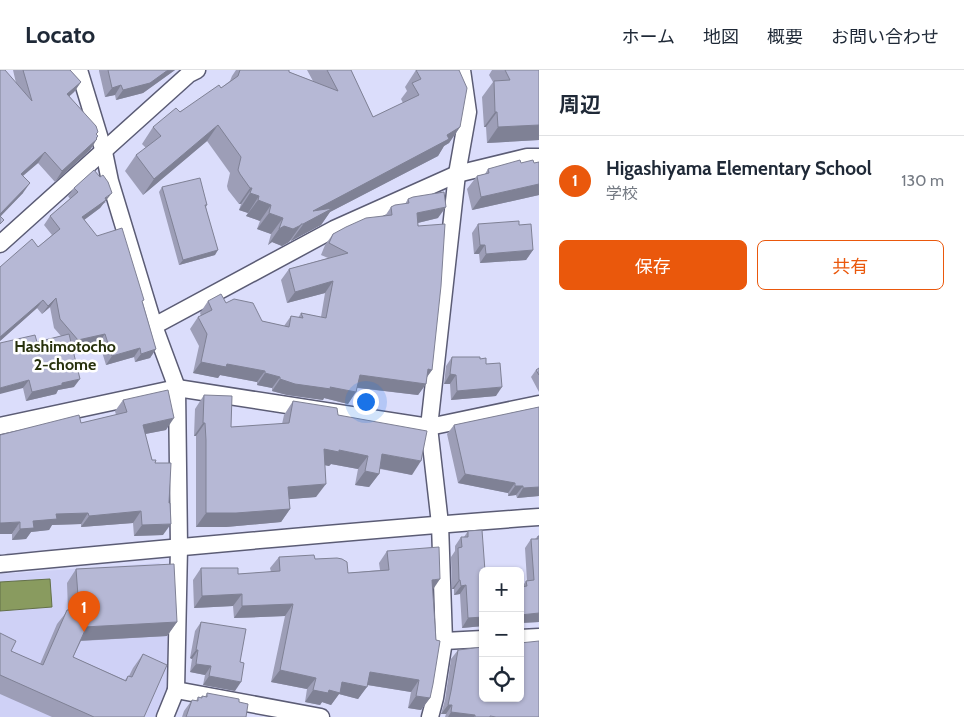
<!DOCTYPE html>
<html lang="ja">
<head>
<meta charset="utf-8">
<style>
	body { margin:0; font-family:Cabin,"Noto Sans JP",sans-serif; background:#f6f6f7; color:#1f2937 }
	.controls { position:absolute; right:15px; bottom:15px; display:grid; overflow:hidden; border-radius:8px; box-shadow:0 1px 4px #0004 }
	.controls button { width:45px; height:45px; display:grid; place-items:center; padding:0; border:0; border-bottom:1px solid #e0e1e3; background:#fff; color:#1f2937; font:25px sans-serif }
	.you { position:absolute; left:365px; top:331px; width:18px; height:18px; margin:-12px; border:4px solid #fff; border-radius:50%; background:#1a73e8; box-shadow:0 0 0 8px #1a73e833 }
	.badge { display:grid; place-items:center; width:32px; height:32px; border-radius:50%; background:#ea580c; color:#fff; font-size:16px; font-weight:700 }
	.pin { position:absolute; translate:-50% -41px; filter:drop-shadow(0 1px 2px #0008) }
	.pin::after { content:''; position:absolute; top:26px; width:18px; height:15px; background:inherit; clip-path:polygon(0 0,100% 0,50% 100%) }
	.list { margin:0; padding:0; list-style:none }
	h2 { display:flex; justify-content:space-between; align-items:center; height:65px; margin:0; padding:0 20px; font-size:21px }
	h2 small { font-size:16px; font-weight:400; color:#747a83 }
	.list li { display:grid; grid-template-columns:32px 1fr auto; gap:15px; align-items:center; box-sizing:border-box; height:90px; padding:0 20px; border-top:1px solid #e0e1e3 }
	.list b { display:block; font-size:19px; white-space:nowrap }
	.list p { margin:0; font-size:16px; white-space:nowrap; color:#747a83 }
	.list em { font-size:16px; font-style:normal; color:#747a83 }
	.actions { display:flex; gap:10px; padding:15px 20px }
	.actions a { flex:1; padding:11px 0; border:1px solid #ea580c; border-radius:8px; text-align:center; font-size:18px; color:#ea580c }
	.actions .main { background:#ea580c; color:#fff }
	.icon { flex:none; width:28px; height:28px; fill:none; stroke:currentColor; stroke-width:2; stroke-linecap:round; stroke-linejoin:round }
	.map { position:relative; flex:none; width:539px; height:647px; overflow:hidden }
	header { display:flex; align-items:center; gap:30px; box-sizing:border-box; height:70px; padding:0 25px; background:#fff; border-bottom:1px solid #e0e1e3 }
	header strong { font-size:24px }
	nav { display:flex; gap:28px; margin-inline-start:auto; font-size:18px }
	main { display:flex }
	aside { flex:1; background:#fff }
	.map>svg:first-child { display:block }
	.built { fill:#cfd1f6 }
	.water { fill:#899b5f; stroke:#637049 }
	.lines { fill:none; stroke-linecap:round; stroke-linejoin:round }
	.minor-casing { stroke:#5b5c75; stroke-width:19 }
	.minor { stroke:#fff; stroke-width:16 }
	.wall { fill:#9d9eb7 }
	.shaded-wall { fill:#7f8195 }
	.building { fill:#b6b8d5; stroke:#7f8195 }
	.labels { text-anchor:middle; stroke-width:5; stroke-linejoin:round; paint-order:stroke }
	.neighbourhood-label { font-size:16px; font-weight:bold; fill:#27310b; stroke:#fff }
</style>
</head>
<body>
<header>
<strong>Locato</strong>
<nav><a>ホーム</a><a>地図</a><a>概要</a><a>お問い合わせ</a></nav>
</header>
<main>
<div class="map">
<svg width="539" height="647" viewBox="0 0 539 647">
	<rect width="100%" height="100%" fill="#dbddfb"/>
	<!-- built -->
	<polygon class="built" points="159,493 167,500 168,620 155,647 0,647 0,504"/>
	<!-- water -->
	<polygon class="water" points="50,509 52,537 0,541 0,512"/>
	<g class="lines">
		<!-- minor casing -->
		<g class="minor-casing">
			<g id="minor">
				<polyline points="79,0 104,82 110,111 154,256 177,318 179,477 176,620 321,647"/>
				<polyline points="0,174 189,4 197,0"/>
				<polyline points="154,256 334,159 457,104 527,87 539,87"/>
				<polyline points="0,356 177,318 429,357 539,334"/>
				<path d="M 0,494 C 180,477 359,460 539,447"/>
				<polyline points="520,568 539,567"/>
				<polyline points="444,571 483,569"/>
				<polyline points="165,647 176,620"/>
				<polyline points="430,647 435,628 444,571 440,454 429,357 457,104 468,42 462,0"/>
			</g>
		</g>
		<!-- minor -->
		<use href="#minor" class="minor"/>
	</g>
	<!-- wall -->
	<g class="wall">
		<polygon points="0,0 16,13 13,0 70,0 81,12 74,22 69,26 98,62 96,65 98,66 96,69 97,69 90,80 55,112 38,93 23,106 23,123 0,146"/>
		<polygon points="99,0 175,0 143,23 116,30 115,25 105,27 99,1"/>
		<polygon points="236,0 289,0 289,2 313,11 307,0 351,0 373,47 403,33 401,29 407,21 405,17 416,0 460,57 449,73 444,76 438,86 330,142 321,155 291,171 290,170 289,172 282,176 272,172 268,175 271,164 257,159 260,151 246,146 248,143 239,140 241,134 239,134 228,120 227,116 230,103 207,71 143,125 125,101 136,85 146,78 142,74 153,57 221,18 230,11 232,6"/>
		<polygon points="492,0 539,0 539,70 487,73 486,57 484,57 482,27 493,12 489,5"/>
		<polygon points="539,92 539,125 472,140 467,119 477,106 485,104 488,99 521,93 534,93"/>
		<polygon points="162,117 207,135 206,137 215,185 179,195 159,122"/>
		<polygon points="74,118 106,132 103,134 100,138 84,150 143,233 156,279 150,288 135,292 134,287 106,295 99,272 72,278 74,317 58,320 56,324 26,331 23,318 37,272 61,266 54,258 50,237 42,244 37,238 0,271 0,197 38,177 52,165 44,155 50,146 70,129 68,126"/>
		<polygon points="408,129 438,148 418,153 432,300 427,307 426,314 418,325 357,318 348,334 324,328 323,330 287,325 272,321 272,318 257,315 257,312 220,305 218,308 193,303 199,276 190,259 198,247 201,246 200,243 208,231 226,233 262,251 284,256 291,246 298,248 301,243 321,247 325,223 287,233 281,210 289,199 328,188 321,185 325,175 333,164 385,146 391,137 405,134"/>
		<polygon points="478,154 519,155 533,180 526,190 480,193 479,184 474,184 472,163"/>
		<polygon points="452,287 480,289 486,294 496,326 451,330 450,314 444,314 446,296"/>
		<polygon points="539,298 539,322 531,307 536,300"/>
		<polygon points="204,325 231,357 282,354 284,345 293,331 338,345 412,405 380,399 379,404 369,417 355,415 358,399 331,394 329,396 325,395 316,427 289,429 290,439 281,452 226,457 196,457 196,366 194,366 195,339"/>
		<polygon points="123,330 166,360 145,364 152,390 155,393 163,465 134,466 133,453 81,457 81,454 52,455 49,460 31,462 26,469 12,470 12,464 81,353 116,345 115,341"/>
		<polygon points="539,337 539,426 517,428 516,425 508,426 508,423 458,413 447,364 454,355"/>
		<polygon points="468,461 483,501 483,556 462,558 460,524 454,525 454,519 452,519 451,487 455,481 455,476 461,467 464,467"/>
		<polygon points="538,466 539,466 539,552 520,553 522,517 526,511 527,511 525,478 531,469 535,469"/>
		<polygon points="387,481 433,520 430,628 421,640 408,638 411,622 367,615 358,629 339,624 331,635 322,632 320,635 305,632 307,619 271,612 285,546 234,548 233,536 194,538 193,510 201,498 238,504 271,502 270,498 279,487 315,489 348,503 380,500 379,493"/>
		<polygon points="76,499 177,552 167,566 81,571 73,587 125,610 128,606 129,606 133,598 143,584 144,647 52,647 0,624 0,563 11,581 40,594 57,554 68,540 67,513"/>
		<polygon points="201,552 235,621 203,615 205,605 190,602 192,589 190,588 195,561"/>
		<polygon points="458,580 539,647 445,647 446,644 441,644 445,630 451,589"/>
		<polygon points="207,623 239,632 246,647 182,647 184,641 192,630 196,631 198,627 201,628 202,626 205,627"/>
	</g>
	<!-- shaded-wall -->
	<g class="shaded-wall">
		<polygon points="168,0 175,0 143,23 116,30 123,20"/>
		<polygon points="81,12 74,22 60,35 67,24"/>
		<polygon points="121,15 115,25 105,27 112,18"/>
		<polygon points="495,42 497,42 486,57 484,57"/>
		<polygon points="218,55 207,71 143,125 154,109"/>
		<polygon points="539,55 539,70 487,73 498,57"/>
		<polygon points="460,57 449,73 444,76 438,86 330,142 321,155 291,171 313,141"/>
		<polygon points="98,66 94,73 97,69 90,80 55,112 62,101"/>
		<polygon points="45,82 38,93 13,114 21,104"/>
		<polygon points="30,113 23,123 0,147 0,144"/>
		<polygon points="539,114 539,125 472,140 481,127"/>
		<polygon points="250,118 252,118 241,134 239,134"/>
		<polygon points="112,123 100,138 76,156 82,147"/>
		<polygon points="250,123 259,126 248,143 239,140"/>
		<polygon points="258,130 271,135 260,151 246,146"/>
		<polygon points="446,137 438,148 409,155 417,143"/>
		<polygon points="269,143 283,148 271,164 257,159"/>
		<polygon points="301,155 289,172 282,176 272,172 268,175 279,159 284,156"/>
		<polygon points="480,175 485,175 479,184 474,184"/>
		<polygon points="218,180 215,185 179,195 183,190"/>
		<polygon points="533,180 526,190 480,193 486,184"/>
		<polygon points="333,211 325,223 287,233 295,222"/>
		<polygon points="56,228 50,237 42,244 48,236"/>
		<polygon points="43,230 37,238 0,271 0,267"/>
		<polygon points="105,264 99,272 72,278 78,270"/>
		<polygon points="140,278 134,287 106,295 112,286"/>
		<polygon points="156,279 150,288 135,292 141,284"/>
		<polygon points="201,292 227,294 265,301 257,312 220,305 218,308 193,303"/>
		<polygon points="428,299 432,300 424,311"/>
		<polygon points="265,303 280,307 272,318 257,315"/>
		<polygon points="450,304 456,305 450,314 444,314"/>
		<polygon points="360,305 426,314 418,325 352,317"/>
		<polygon points="80,309 74,317 58,320 56,324 26,331 32,322 62,313"/>
		<polygon points="280,309 330,317 356,322 348,334 324,328 323,330 287,325 272,321"/>
		<polygon points="29,310 23,318 0,324 0,318"/>
		<polygon points="502,317 496,326 451,330 457,321"/>
		<polygon points="174,348 166,360 135,366 143,355"/>
		<polygon points="203,353 205,353 196,366 194,366"/>
		<polygon points="324,379 339,380 368,386 358,399 331,394 329,396 314,393"/>
		<polygon points="382,384 421,391 412,405 373,397"/>
		<polygon points="365,401 379,404 369,417 355,415"/>
		<polygon points="465,404 515,413 508,423 458,413"/>
		<polygon points="326,414 316,427 279,430 288,417"/>
		<polygon points="515,416 523,416 516,425 508,426"/>
		<polygon points="539,417 539,426 517,428 523,418"/>
		<polygon points="290,439 281,452 226,457 196,457 206,443"/>
		<polygon points="141,441 133,453 81,457 89,446"/>
		<polygon points="88,443 81,454 52,455 49,460 31,462 26,469 12,470 20,459 33,451 56,444"/>
		<polygon points="20,452 12,464 0,464 0,453"/>
		<polygon points="171,454 163,465 134,466 142,455"/>
		<polygon points="440,509 432,521 432,510"/>
		<polygon points="459,510 460,510 454,519 452,519"/>
		<polygon points="466,515 460,524 454,525 461,516"/>
		<polygon points="242,524 233,536 194,538 202,526"/>
		<polygon points="293,534 285,546 234,548 242,536"/>
		<polygon points="539,543 539,552 520,553 520,545"/>
		<polygon points="483,547 483,556 462,558 468,548"/>
		<polygon points="177,552 167,566 74,571 84,557"/>
		<polygon points="196,580 198,580 192,589 190,588"/>
		<polygon points="196,594 211,596 205,605 190,602"/>
		<polygon points="280,600 316,608 307,619 271,612"/>
		<polygon points="370,602 419,610 411,622 362,614"/>
		<polygon points="209,606 241,612 235,621 203,615"/>
		<polygon points="342,612 367,617 358,629 339,624 331,635 322,632 320,635 305,632 313,620 329,620"/>
		<polygon points="416,626 430,628 421,640 408,638"/>
		<polygon points="448,635 452,635 446,644 441,644"/>
		<polygon points="451,642 475,645 474,647 448,647"/>
	</g>
	<!-- building -->
	<g class="building">
		<polygon points="0,0 5,0 32,31 23,0 70,0 81,12 67,24 96,56 98,62 96,64 98,66 96,68 97,69 62,101 45,82 21,104 30,113 0,144"/>
		<polygon points="108,0 168,0 150,13 123,20 121,15 112,18"/>
		<polygon points="240,0 289,0 289,2 338,21 327,0 351,0 373,47 419,25 412,13 421,9 416,0 459,0 467,18 460,57 447,65 449,69 313,141 333,138 303,154 301,154 301,155 293,159 284,156 279,159 283,148 269,143 271,135 258,130 259,126 250,123 252,118 250,118 240,104 238,100 241,87 218,55 154,109 136,85 161,66 153,57 176,38 180,42 219,15 221,18 238,6"/>
		<polygon points="505,0 539,0 539,55 498,57 497,42 495,42 494,11 510,10"/>
		<polygon points="520,90 521,93 533,90 534,93 539,92 539,114 481,127 477,106 489,103 488,99"/>
		<polygon points="94,100 100,107 103,105 108,112 112,123 105,128 106,130 82,147 97,166 122,158 144,230 142,231 156,279 141,284 140,278 112,286 105,264 78,270 60,249 56,228 48,236 43,230 0,267 0,197 32,169 38,177 60,159 50,146 78,122 74,118"/>
		<polygon points="200,108 207,135 205,135 218,180 183,190 162,117"/>
		<polygon points="444,122 446,137 417,143 418,156 445,154 441,216 432,300 428,299 426,314 360,305 356,322 330,317 331,319 295,314 280,309 280,307 265,303 265,301 227,294 226,297 201,292 207,264 198,247 212,240 208,231 221,224 226,233 234,229 253,233 262,251 289,257 291,246 303,248 301,243 326,248 333,211 295,222 289,199 348,183 329,173 333,164 346,157 366,148 392,145 391,137 395,135 409,133 408,129 413,127"/>
		<polygon points="0,146 4,150 0,154"/>
		<polygon points="519,151 519,155 531,154 533,180 486,184 485,175 480,175 478,154"/>
		<polygon points="69,264 80,309 62,313 62,315 32,322 29,310 0,318 0,273 35,265 37,272"/>
		<polygon points="452,287 480,287 480,289 486,288 486,294 500,293 502,317 457,321 456,305 450,304"/>
		<polygon points="539,298 539,305 536,300"/>
		<polygon points="168,320 174,348 143,355 152,390 156,390 155,393 171,393 169,433 170,433 171,454 142,455 141,441 89,446 88,443 56,444 57,449 33,451 34,458 20,459 20,452 0,453 0,365 79,345 81,353 127,342 123,330"/>
		<polygon points="204,325 232,326 231,357 289,353 293,331 337,338 338,345 427,361 421,391 382,384 379,404 365,401 368,386 339,380 339,382 324,379 326,414 288,417 290,439 236,443 206,443 206,370 205,353 203,353"/>
		<polygon points="539,337 539,417 523,418 523,416 515,416 515,413 465,404 454,355"/>
		<polygon points="482,460 485,501 483,501 483,547 468,548 466,515 461,516 460,510 459,510 458,478 462,477 461,467 468,467 468,461"/>
		<polygon points="538,466 539,466 539,543 520,545 520,517 527,516 526,511 534,510 531,469 538,469"/>
		<polygon points="439,477 440,509 432,510 436,570 440,571 433,614 430,628 416,626 419,610 370,602 367,617 342,612 340,623 329,620 328,623 313,620 316,608 280,600 293,534 242,536 242,524 202,526 201,498 238,498 238,504 280,501 279,487 314,485 315,489 337,488 342,489 347,492 348,503 389,500 387,481"/>
		<polygon points="174,494 177,552 84,557 86,558 73,587 126,611 128,606 132,607 143,584 167,595 144,647 94,647 0,605 0,563 16,571 11,581 43,595 67,540 79,539 76,499"/>
		<polygon points="201,552 246,559 240,592 244,593 241,612 209,606 211,596 196,594 198,580 196,580"/>
		<polygon points="539,571 539,647 496,647 490,646 490,647 475,647 475,645 451,642 452,635 448,635 451,621 458,580 483,577 483,628 520,628 520,573"/>
		<polygon points="207,623 239,629 239,632 248,634 246,647 186,647 192,630 198,631 198,627 202,628 202,626 207,627"/>
	</g>
	<g class="labels">
		<!-- neighbourhood labels -->
		<g class="neighbourhood-label">
			<text x="65" y="282">Hashimotocho<tspan x="65" dy="18">2-chome</tspan></text>
		</g>
	</g>
</svg>
<div class="controls">
<button>+</button>
<button>−</button>
<button><svg class="icon" aria-label="locate" viewBox="0 0 24 24"><circle cx="12" cy="12" r="6"/><path d="M12 2v4M12 18v4M2 12h4M18 12h4"/></svg></button>
</div>
<div class="you"></div>
<div class="pin badge" style="left:84px;top:562px">1</div>
</div>
<aside>
<h2>周辺<small></small></h2>
<ul class="list">
<li><span class="badge">1</span><div><b>Higashiyama Elementary School</b><p>学校</p></div><em>130 m</em></li>
</ul>
<div class="actions"><a class="main">保存</a><a>共有</a></div>
</aside>
</main>
</body>
</html>
